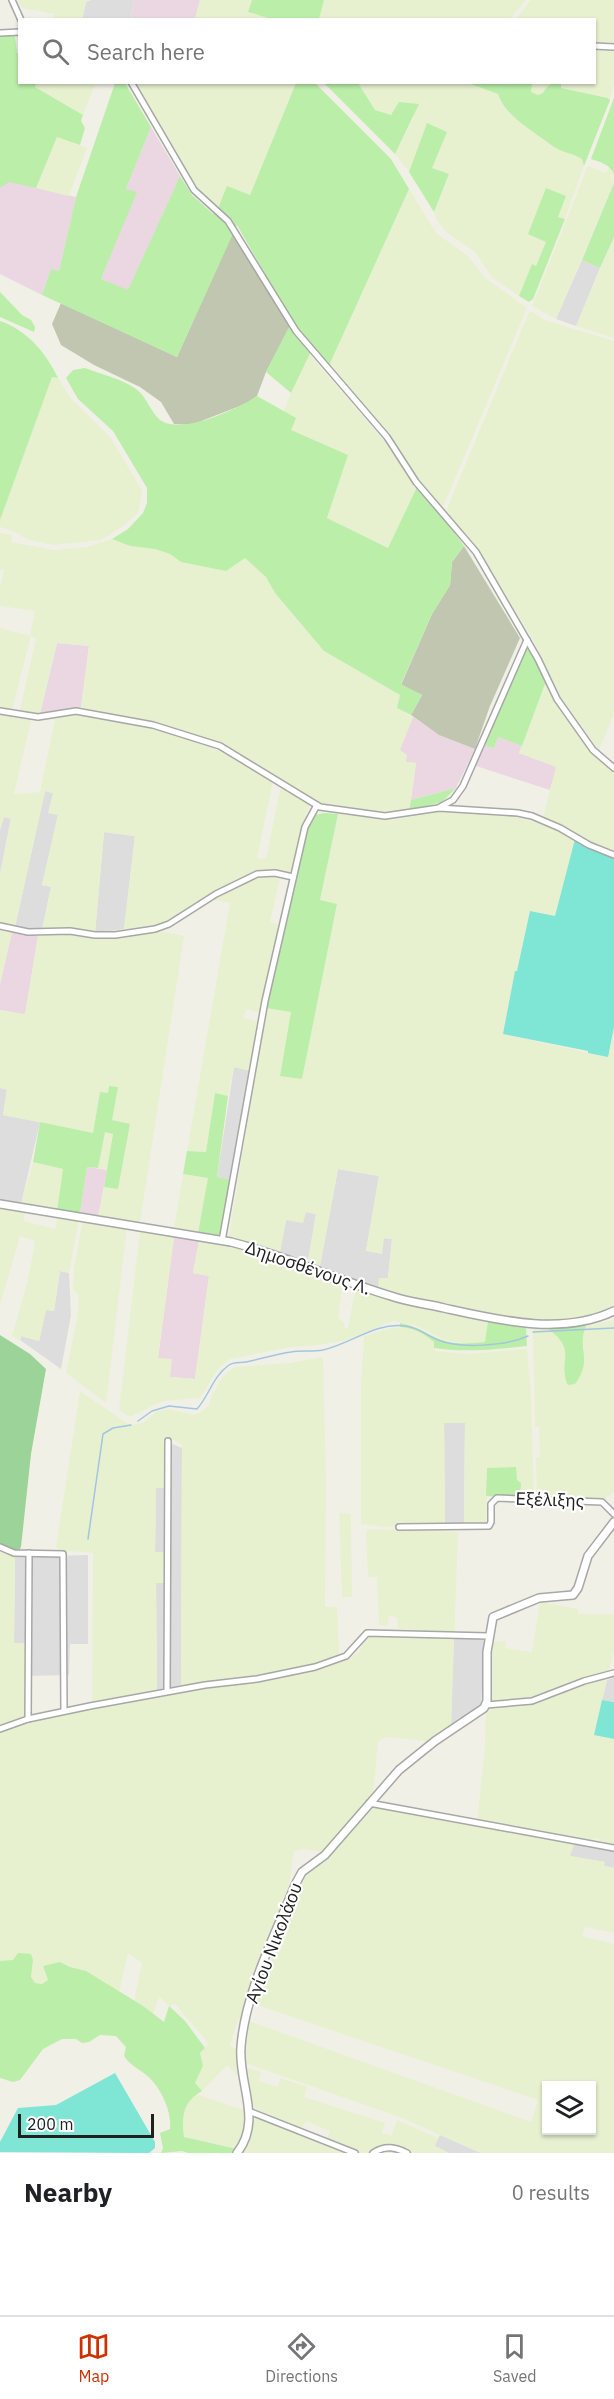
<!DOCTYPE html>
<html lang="en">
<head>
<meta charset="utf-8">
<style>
	body { margin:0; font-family:"IBM Plex Sans",sans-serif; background:#f2f2f2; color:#202124 }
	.controls { position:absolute; right:18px; bottom:18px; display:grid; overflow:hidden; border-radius:0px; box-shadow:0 2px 4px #0004 }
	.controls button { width:54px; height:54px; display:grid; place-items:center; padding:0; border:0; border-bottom:2px solid #e0e0e0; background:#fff; color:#202124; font:30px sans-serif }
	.scale { position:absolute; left:18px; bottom:15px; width:136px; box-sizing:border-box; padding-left:6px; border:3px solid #202020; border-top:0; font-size:16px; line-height:21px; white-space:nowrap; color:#202020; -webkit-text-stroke:4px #fff; paint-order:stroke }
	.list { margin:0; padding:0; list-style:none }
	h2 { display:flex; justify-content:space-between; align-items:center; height:78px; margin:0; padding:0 24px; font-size:26px }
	h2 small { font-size:20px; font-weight:400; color:#757577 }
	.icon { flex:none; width:33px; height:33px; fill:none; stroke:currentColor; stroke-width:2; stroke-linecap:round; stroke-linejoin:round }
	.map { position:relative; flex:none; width:614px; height:2153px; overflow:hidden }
	.search { position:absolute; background:#fff; box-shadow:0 2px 4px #0004; left:18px; right:18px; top:18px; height:66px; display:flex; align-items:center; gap:15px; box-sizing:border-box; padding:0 21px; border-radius:0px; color:#757577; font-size:22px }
	.sheet { height:162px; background:#fff }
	nav { display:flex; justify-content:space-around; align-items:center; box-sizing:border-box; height:84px; border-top:2px solid #e0e0e0; background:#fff; font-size:16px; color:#757577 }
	nav a { display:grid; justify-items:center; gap:3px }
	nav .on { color:#cf3000 }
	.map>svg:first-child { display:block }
	.residential { fill:#dedddd }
	.industrial { fill:#ead7e2 }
	.construction { fill:#c1c6b0 }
	.farmland { fill:#e7f1d0; fill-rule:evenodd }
	.grass { fill:#bbeea9 }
	.forest { fill:#9cd398 }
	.pitch { fill:#7fe5d5 }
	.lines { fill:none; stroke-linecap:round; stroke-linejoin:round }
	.stream { stroke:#a3c5e1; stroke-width:1.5 }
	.minor-casing { stroke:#a7a7a7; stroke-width:8 }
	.tertiary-casing { stroke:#a7a7a7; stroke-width:10 }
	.minor { stroke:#fff; stroke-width:5 }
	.tertiary { stroke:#fff; stroke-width:7 }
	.labels { text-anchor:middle; stroke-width:4.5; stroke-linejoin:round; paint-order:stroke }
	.street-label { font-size:18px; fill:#202020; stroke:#fff }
</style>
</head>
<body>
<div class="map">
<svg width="614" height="2153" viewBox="0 0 614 2153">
	<rect width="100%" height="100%" fill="#f1f0e6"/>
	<!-- residential -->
	<g class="residential">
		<polygon points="91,0 134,0 131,19 82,20 86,2"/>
		<polygon points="582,260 600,268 576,326 556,319"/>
		<polygon points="45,791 53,793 58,815 42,885 51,887 42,930 15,927"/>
		<polygon points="4,817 11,818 0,874 0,830"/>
		<polygon points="104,832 135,836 124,929 95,933"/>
		<polygon points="234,1067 251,1071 232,1180 217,1177"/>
		<polygon points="0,1088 7,1089 3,1115 40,1122 21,1204 0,1200"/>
		<polygon points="338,1169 379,1176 366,1251 384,1238 392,1239 388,1278 378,1289 320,1266"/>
		<polygon points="306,1212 316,1214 308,1261 280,1252 286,1220"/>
		<polygon points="60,1271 69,1273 71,1315 61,1369 20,1340 21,1336 39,1341 46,1310 54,1311"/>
		<polygon points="444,1423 465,1423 464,1526 445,1526"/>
		<polygon points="167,1442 182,1448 181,1685 157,1690 156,1582 165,1583 165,1552 155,1553 156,1488 165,1488"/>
		<polygon points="88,1555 88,1644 70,1644 69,1675 27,1676 14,1643 15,1557"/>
		<polygon points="453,1637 481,1638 485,1642 481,1705 451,1726"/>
		<polygon points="614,1678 614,1702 602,1700 607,1680"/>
		<polygon points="574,1844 614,1851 614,1868 603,1866 605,1862 569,1856"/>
		<polygon points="440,2135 481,2153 449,2153 434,2146"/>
	</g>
	<!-- industrial -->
	<g class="industrial">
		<polygon points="134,0 200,0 195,19 131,20"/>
		<polygon points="151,127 180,176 128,291 101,279 136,193 126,189"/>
		<polygon points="9,181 76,197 59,271 51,270 42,295 0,274 0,188"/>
		<polygon points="57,643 89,646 81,707 48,714 40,714"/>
		<polygon points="413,717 439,735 475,749 456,788 411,800 416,763 406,762 399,751"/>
		<polygon points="498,737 522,746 519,753 557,767 550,790 476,766 485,746 494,748"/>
		<polygon points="12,932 38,936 25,1015 0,1010 0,984"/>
		<polygon points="87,1167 107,1170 98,1217 80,1214"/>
		<polygon points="174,1237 199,1241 193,1273 209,1276 195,1379 170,1377 158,1358"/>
	</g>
	<!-- construction -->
	<g class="construction">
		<polygon points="233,232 290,326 266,372 257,396 245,404 191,425 174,424 161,402 140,387 94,365 61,345 52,324 61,303 177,357"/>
		<polygon points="464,546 520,638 490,706 475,749 439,735 411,715 422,695 401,685 432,614 450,585 452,562"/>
	</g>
	<!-- farmland -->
	<g class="farmland">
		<polygon points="18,0 91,0 86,2 82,19 53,20 54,14 22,8"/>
		<polygon points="200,0 252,0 248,12 272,19 195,20"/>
		<polygon points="324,0 526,0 510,19 319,19"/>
		<polygon points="531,0 614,0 614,45 595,45 594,20 515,20"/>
		<polygon points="595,49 614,49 614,83 610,98 560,88 561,83 594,82"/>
		<polygon points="36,82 93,82 95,84 83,115 34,86"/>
		<polygon points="130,83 296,83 250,195 217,211 204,201"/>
		<polygon points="358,83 472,83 498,94 500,102 553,147 582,159 584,166 565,219 558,217 566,196 546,188 546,242 536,266 532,264 519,296 492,277 475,252 446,232 436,219 434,212 449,175 432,168 427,123 409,172 395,154 414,117 391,115 375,110"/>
		<polygon points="532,83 553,83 543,93 538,95 530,92"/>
		<polygon points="57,137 87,148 69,196 36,188"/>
		<polygon points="588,166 606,173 609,167 612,170 614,183 556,319 532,306"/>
		<polygon points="409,189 436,233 468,256 485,278 527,308 444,505 441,505 429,494 381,425 355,397 327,370"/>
		<polygon points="614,237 614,338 576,326"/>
		<polygon points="529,312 533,312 545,320 614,341 614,714 599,750 560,696 534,641 473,542 446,511"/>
		<polygon points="308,353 384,441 417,487 388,548 327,518 348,455 291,430 283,412"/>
		<polygon points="52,377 58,378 71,399 110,437 142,490 138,513 123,526 101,540 53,545 29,540 13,531 0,527 0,520 21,457"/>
		<polygon points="0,533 12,535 11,542 54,550 87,547 112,539 130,546 155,549 170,554 181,562 201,565 245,558 266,577 275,593 324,651 400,695 397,708 413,717 400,750 407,755 406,762 416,763 409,811 385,813 324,805 253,764 227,746 192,733 81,707 89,646 57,643 40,714 20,710 36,639 31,636 12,710 0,708 0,628 30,636 35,611 0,606 0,587 4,569 0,570"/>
		<polygon points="546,681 570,720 614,770 614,853 589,842 543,817 556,767 519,753"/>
		<polygon points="0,713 31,720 14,794 40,792 55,719 76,714 90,714 155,728 225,753 273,781 257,858 266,859 281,785 310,805 304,821 291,874 267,871 206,896 169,921 157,926 124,929 135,836 104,832 95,933 74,928 42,930 51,887 42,885 58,815 48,813 53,793 45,791 15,927 0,923 0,874 11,819 4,817 0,830"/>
		<polygon points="436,812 516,817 549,826 575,839 555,916 531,911 517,972 515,972 503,1034 608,1057 614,1027 614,1309 585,1321 528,1321 495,1316 396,1295 378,1289 379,1278 388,1278 392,1239 384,1238 382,1254 366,1251 379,1176 338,1169 320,1266 308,1261 316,1214 306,1212 303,1223 286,1220 280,1252 233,1240 229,1235 266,1008 291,1012 280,1075 302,1078 337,905 320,901 338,814 393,820"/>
		<polygon points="260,875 280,878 270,922 280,925 261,1013 246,1009 243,1018 260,1022 251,1071 234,1067 228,1096 215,1094 206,1152 187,1151 230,903 211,899"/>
		<polygon points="0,929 12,932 0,984"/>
		<polygon points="158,931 184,936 140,1223 98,1217 104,1187 118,1189 130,1124 112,1120 108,1093 100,1092 93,1133 3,1115 7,1090 0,1088 0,1010 25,1014 38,936 69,934 90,938 116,938 128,934"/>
		<polygon points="104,1132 113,1133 107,1170 98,1168"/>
		<polygon points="33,1162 63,1169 57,1211 21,1204"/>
		<polygon points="183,1174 209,1178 198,1233 174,1228"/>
		<polygon points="0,1206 25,1212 24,1221 55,1229 58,1216 79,1220 69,1273 60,1271 54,1311 46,1310 39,1341 22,1336 20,1340 12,1336 28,1280 35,1241 20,1236 0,1305"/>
		<polygon points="83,1220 127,1228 106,1403 66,1373 77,1318 79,1296 73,1289 74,1267"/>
		<polygon points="140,1231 174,1237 158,1358 172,1359 170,1377 195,1379 209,1276 193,1273 199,1241 269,1254 343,1281 338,1317 344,1324 345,1328 348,1328 356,1286 403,1305 488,1321 485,1342 469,1344 444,1340 415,1325 393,1321 343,1341 310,1346 292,1347 230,1359 218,1369 200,1398 163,1401 130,1417 119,1410"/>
		<polygon points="614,1320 614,1492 601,1502 537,1499 536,1458 540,1457 539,1427 535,1427 533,1328 547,1328 560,1337 566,1352 564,1376 584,1350 581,1338 586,1326"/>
		<polygon points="408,1327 423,1333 434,1342 435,1351 466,1354 527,1349 531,1394 534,1499 520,1498 488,1468 486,1526 464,1526 465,1423 444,1423 445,1526 383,1527 361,1524 361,1385 364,1336 391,1328"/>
		<polygon points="323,1357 326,1481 325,1607 337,1607 339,1657 304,1668 258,1677 181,1685 182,1448 181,1444 168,1437 166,1488 156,1488 155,1552 166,1552 165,1583 156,1583 157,1690 92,1702 93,1553 59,1550 56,1547 80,1391 130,1425 143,1423 157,1411 168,1409 194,1415 201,1412 209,1405 212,1395 223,1376 235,1367 290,1363"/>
		<polygon points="339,1513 351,1514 352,1597 342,1597"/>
		<polygon points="368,1529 458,1532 451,1727 427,1744 424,1741 386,1737 378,1742 373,1795 324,1852 304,1849 294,1851 287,1898 243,2020 238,2019 230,2046 239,2050 242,2080 227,2065 202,2091 195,2083 203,2067 200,2053 209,2044 175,2004 169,2006 159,1996 153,2015 134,2001 142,1963 128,1953 119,1993 86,1971 70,1967 60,1962 43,1967 48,1980 42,1984 35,1983 31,1977 33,1960 0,1961 0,1732 46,1718 92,1708 210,1687 276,1679 323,1668 343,1662 359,1652 366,1638 371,1635 415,1635 414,1630 398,1629 397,1617 389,1616 388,1626 379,1625 377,1577 368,1577 366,1534"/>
		<polygon points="0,1552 15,1557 14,1643 27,1643 26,1718 0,1726"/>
		<polygon points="540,1602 578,1609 578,1614 614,1614 614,1650 608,1675 524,1701 486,1704 489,1642 506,1641 505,1648 532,1652"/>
		<polygon points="607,1680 594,1734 614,1739 614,1845 600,1843 601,1839 594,1838 593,1843 477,1823 485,1746 486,1708 523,1704 583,1684"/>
		<path d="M 374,1807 L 574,1844 L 570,1856 L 605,1862 L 604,1866 L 614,1868 L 614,1933 L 585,1927 L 582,1936 L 614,1944 L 614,2153 L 481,2153 L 397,2116 L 245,2063 L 249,2021 L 531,2122 L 538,2100 L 254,2004 L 303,1876 L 328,1856 L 370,1809 ZM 546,2086 L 592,2086 L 592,2130 L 546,2130 Z"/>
		<polygon points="245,2067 261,2072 259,2081 278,2087 281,2078 307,2087 304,2097 385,2123 382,2133 391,2136 397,2120 404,2123 438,2138 435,2146 449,2153 362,2153 327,2139 330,2131 306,2121 301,2129 257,2110 252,2104"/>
		<polygon points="196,2094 249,2112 248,2127 237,2149 184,2137 181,2119 192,2096"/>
		<polygon points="258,2116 348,2151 347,2153 241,2153 248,2141 253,2120"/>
	</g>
	<!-- grass -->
	<g class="grass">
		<polygon points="252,0 324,0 319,19 272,19 248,12"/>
		<polygon points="0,34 15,36 17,53 19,53 20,82 36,83 35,87 83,115 81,121 85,128 80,145 57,137 36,188 9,182 0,188"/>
		<path d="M 472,82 L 532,83 L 531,92 L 538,95 L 543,93 C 547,85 553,82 561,83 L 561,88 L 608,98 L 610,100 L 584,166 L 582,159 C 572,153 560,152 551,145 C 534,132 504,115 498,94 L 471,84 Z"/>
		<polygon points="115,83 125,83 151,127 126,189 137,192 101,279 128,290 180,176 192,195 213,214 217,211 227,186 250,195 296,83 315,83 391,159 409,189 327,370 312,349 291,393 266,372 292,321 237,225 177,357 42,295 51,269 59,271 76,197"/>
		<polygon points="324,83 358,83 375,110 391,115 399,102 419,104 395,154"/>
		<path d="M 614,98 L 614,175 C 611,165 601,162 591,159 Z"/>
		<polygon points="427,123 447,132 432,168 449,174 434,212 409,172"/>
		<polygon points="614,183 614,237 600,268 582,260"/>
		<polygon points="546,188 566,196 558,217 565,219 533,299 529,302 519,296 532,264 536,266 546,242 528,234"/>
		<polygon points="0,292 22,315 31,320 35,327 34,332 0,317"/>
		<path d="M 0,321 C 27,330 46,353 58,378 L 52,377 L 0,520 Z"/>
		<path d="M 85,368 C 101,374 122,379 136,389 C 146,396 150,410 158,418 C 177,438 239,408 257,396 L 296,418 L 291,430 L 348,455 L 327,518 L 388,548 L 417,487 L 441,514 L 464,546 L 452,562 L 450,585 L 432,614 L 401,684 L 422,695 L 411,715 L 397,708 L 400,695 L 324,651 L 275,593 L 266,577 L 245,558 L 226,571 L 181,562 L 170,554 L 155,549 L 130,546 L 112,539 L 128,529 L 143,513 L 147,503 L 147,488 L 113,431 L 78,399 L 66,378 L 73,370 Z"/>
		<polygon points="527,644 546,681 522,746 498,737 494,748 485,746"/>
		<polygon points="456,788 442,802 409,811 411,800"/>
		<polygon points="325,813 338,814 320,900 337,904 302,1079 280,1076 291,1012 266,1008 307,827 314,815"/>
		<polygon points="109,1086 118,1087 112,1120 130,1124 118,1189 104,1187 113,1134 105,1132 98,1168 87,1167 80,1214 57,1211 63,1169 33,1162 40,1122 93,1133 100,1092 108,1093"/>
		<polygon points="215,1093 228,1096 217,1177 232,1180 222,1236 198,1233 208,1178 183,1174 187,1151 206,1152"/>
		<path d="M 488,1321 L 526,1326 L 527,1346 C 496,1349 465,1353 434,1348 L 434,1342 C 423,1333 414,1328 400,1327 L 400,1323 C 419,1326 428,1336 445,1341 C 458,1345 472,1343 485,1342 Z"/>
		<path d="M 586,1326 C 576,1349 594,1359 575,1384 L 568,1385 C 557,1360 579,1351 547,1328 Z"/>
		<polygon points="516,1467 517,1480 521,1483 520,1498 486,1496 487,1468"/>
		<path d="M 18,1953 L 31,1954 L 33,1960 L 31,1977 L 35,1983 L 42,1984 L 48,1980 L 43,1966 L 60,1962 L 70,1967 L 86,1971 L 143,2006 L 164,2022 L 169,2006 L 185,2021 L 205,2048 L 200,2053 L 203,2066 L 195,2083 L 202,2091 C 183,2101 181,2118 184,2137 L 237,2149 L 233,2153 L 188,2153 L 182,2151 L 161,2153 L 163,2148 L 160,2133 L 170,2129 C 172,2111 160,2085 145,2074 C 137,2068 130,2065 124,2056 L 126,2047 L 116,2036 L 100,2035 L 89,2042 L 82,2043 L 76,2039 L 62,2039 L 43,2049 L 20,2080 L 13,2082 L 0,2078 L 0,1961 L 13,1960 Z"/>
	</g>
	<!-- forest -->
	<polygon class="forest" points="0,1335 30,1354 46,1369 31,1454 21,1547 18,1552 0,1547"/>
	<!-- pitch -->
	<g class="pitch">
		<polygon points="575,839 614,858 614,1027 608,1057 588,1053 588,1051 503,1034 515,971 517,971 530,911 555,916"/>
		<polygon points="602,1700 614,1702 614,1739 594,1735"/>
		<polygon points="115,2073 155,2142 155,2148 149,2153 0,2152 0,2142 18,2108 56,2105"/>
	</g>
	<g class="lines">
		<!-- stream -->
		<g class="stream">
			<polyline points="533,1332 614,1328"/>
			<path d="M 138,1421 L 152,1411 L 169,1406 L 197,1409 C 209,1396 213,1376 229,1365 C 233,1362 241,1363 246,1362 C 261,1359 276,1354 291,1352 C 302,1350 312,1352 323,1350 C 351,1344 375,1322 405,1326 C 418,1327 426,1335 438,1340 C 460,1349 506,1346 528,1336"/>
			<polyline points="88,1539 103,1434 113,1428 131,1425"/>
		</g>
		<!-- minor casing -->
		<g class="minor-casing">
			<g id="minor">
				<polyline points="12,0 21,20"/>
				<polyline points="0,33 20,32"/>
				<polyline points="594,46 614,47"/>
				<polyline points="131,82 194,190 228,221 296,331 387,437 416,482 476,552 538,659 557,699 593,750 614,768"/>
				<polyline points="0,711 38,717 76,711 153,725 220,746 320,807 385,816 439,808 518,813 532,816 560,828 589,845 614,855"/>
				<polyline points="440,807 453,800 463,786 527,640"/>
				<polyline points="0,926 28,932 70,931 95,935 115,935 155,929 169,924 216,894 257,874 275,873 293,877"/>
				<polyline points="222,1241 265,1001 305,827 317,805"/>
				<polyline points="399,1527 489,1526 491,1522 491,1504 497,1498 602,1502 614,1514"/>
				<polyline points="0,1547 14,1553 63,1554 64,1711"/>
				<polyline points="167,1691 168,1441"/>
				<polyline points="486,1705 532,1701 584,1681 614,1673"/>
				<polyline points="28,1719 29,1553"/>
				<polyline points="0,1729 28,1719 90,1706 205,1685 257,1679 315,1667 346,1656 367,1633 488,1636"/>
				<polyline points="369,1803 614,1848"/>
				<polyline points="251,2112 355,2153"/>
				<path d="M 373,2153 C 385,2145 395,2147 407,2153"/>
			</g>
		</g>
		<!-- tertiary casing -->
		<g class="tertiary-casing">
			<g id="tertiary">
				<path d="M 0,1204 L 231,1242 C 286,1256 337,1280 391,1296 C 408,1302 427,1304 444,1308 C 498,1320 562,1336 614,1311"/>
				<path d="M 237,2153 C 263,2120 238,2084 241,2047 C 245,1993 275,1935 295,1885 L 302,1872 L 325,1855 L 399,1770 L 435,1741 L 484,1708 L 487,1701 L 487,1652 L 493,1617 L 539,1598 L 573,1595 L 578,1588 L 588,1556 L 614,1522"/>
			</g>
		</g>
		<!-- minor -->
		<use href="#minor" class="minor"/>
		<!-- tertiary -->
		<use href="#tertiary" class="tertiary"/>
	</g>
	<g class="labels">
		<!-- street labels -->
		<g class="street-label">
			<text transform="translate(308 1268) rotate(19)" y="6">Δημοσθένους Λ.</text>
			<text transform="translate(550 1500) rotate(2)" y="6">Εξέλιξης</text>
			<text transform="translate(274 1943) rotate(-69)" y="6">Αγίου Νικολάου</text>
		</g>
	</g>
</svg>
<div class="controls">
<button><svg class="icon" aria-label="layers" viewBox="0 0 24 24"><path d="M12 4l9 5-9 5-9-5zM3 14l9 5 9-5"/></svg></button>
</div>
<div class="scale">200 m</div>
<div class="search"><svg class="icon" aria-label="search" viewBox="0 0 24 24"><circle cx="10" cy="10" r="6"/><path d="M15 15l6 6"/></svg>Search here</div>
</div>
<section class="sheet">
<h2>Nearby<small>0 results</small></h2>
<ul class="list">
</ul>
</section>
<nav>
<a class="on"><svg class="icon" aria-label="map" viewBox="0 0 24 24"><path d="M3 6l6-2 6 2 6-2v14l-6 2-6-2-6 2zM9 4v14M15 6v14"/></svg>Map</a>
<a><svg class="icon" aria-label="directions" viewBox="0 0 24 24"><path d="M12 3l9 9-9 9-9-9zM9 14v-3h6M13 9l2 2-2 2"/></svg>Directions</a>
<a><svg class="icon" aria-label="saved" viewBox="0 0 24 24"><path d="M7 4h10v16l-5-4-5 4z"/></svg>Saved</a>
</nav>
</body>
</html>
